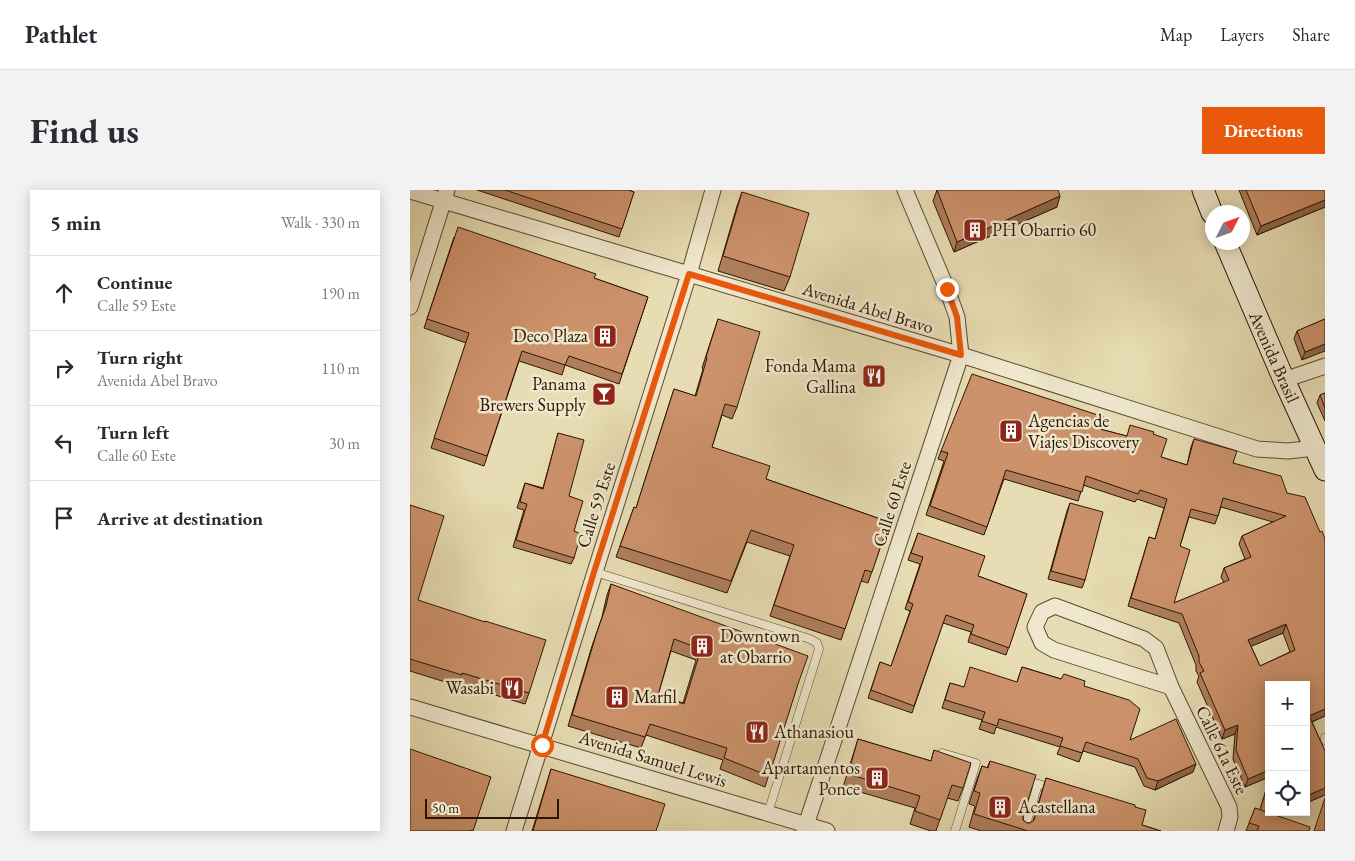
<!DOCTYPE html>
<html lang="en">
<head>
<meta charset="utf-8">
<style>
	body { margin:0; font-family:"EB Garamond",serif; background:#f2f2f3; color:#2b2b33 }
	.controls { position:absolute; right:15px; bottom:15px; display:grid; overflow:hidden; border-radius:0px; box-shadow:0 2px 12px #0003 }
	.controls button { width:45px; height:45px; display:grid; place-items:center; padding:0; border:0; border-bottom:1px solid #e1e1e2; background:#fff; color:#2b2b33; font:25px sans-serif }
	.compass { position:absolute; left:795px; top:15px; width:45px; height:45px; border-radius:50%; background:#fff; box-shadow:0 2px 12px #0003; rotate:48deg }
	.scale { position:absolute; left:15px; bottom:12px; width:134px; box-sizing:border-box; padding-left:5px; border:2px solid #2d1600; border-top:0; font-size:14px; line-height:18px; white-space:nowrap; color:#2d1600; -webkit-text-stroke:4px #efe8ce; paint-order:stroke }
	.stop { position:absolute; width:15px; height:15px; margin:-11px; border:4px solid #ea580c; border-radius:50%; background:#fff }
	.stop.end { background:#ea580c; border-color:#fff; box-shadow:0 1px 5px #0008 }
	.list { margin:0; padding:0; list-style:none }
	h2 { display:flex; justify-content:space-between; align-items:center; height:65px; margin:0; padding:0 20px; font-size:21px }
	h2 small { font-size:16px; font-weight:400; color:#7c7c81 }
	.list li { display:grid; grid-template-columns:32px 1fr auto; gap:15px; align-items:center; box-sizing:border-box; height:75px; padding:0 20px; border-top:1px solid #e1e1e2 }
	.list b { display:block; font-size:19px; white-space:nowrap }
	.list p { margin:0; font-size:16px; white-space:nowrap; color:#7c7c81 }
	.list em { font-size:16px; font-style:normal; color:#7c7c81 }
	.icon { flex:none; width:28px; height:28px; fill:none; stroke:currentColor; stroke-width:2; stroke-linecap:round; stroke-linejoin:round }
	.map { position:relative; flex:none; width:915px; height:641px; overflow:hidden; border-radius:0px }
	header { display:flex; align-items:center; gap:30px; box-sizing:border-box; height:70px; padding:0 25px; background:#fff; border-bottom:1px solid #e1e1e2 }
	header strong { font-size:24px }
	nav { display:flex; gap:28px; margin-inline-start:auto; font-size:18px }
	.intro { display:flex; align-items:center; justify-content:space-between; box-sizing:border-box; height:120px; padding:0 30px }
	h1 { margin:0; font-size:35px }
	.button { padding:12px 22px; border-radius:0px; background:#ea580c; color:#fff; font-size:18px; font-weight:700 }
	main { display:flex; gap:30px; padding:0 30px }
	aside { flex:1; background:#fff; border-radius:0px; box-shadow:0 2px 12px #0003 }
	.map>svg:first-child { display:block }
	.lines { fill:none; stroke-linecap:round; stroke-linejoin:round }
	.lane-casing { stroke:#5c482d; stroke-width:9 }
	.street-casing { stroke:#5c482d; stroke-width:17 }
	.secondary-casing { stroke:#2d1600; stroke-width:23 }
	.lane { stroke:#efe8ce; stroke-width:8 }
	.street { stroke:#efe8ce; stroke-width:15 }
	.secondary { stroke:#efe8ce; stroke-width:21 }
	.wall { fill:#af7e5c; stroke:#2d1600; fill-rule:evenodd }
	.shaded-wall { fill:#8f664b; stroke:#2d1600 }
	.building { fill:#cc926b; stroke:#2d1600; fill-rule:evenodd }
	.route { stroke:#ea580c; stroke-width:6 }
	.labels { text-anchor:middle; stroke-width:5; stroke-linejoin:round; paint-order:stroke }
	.poi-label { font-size:18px; fill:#2d1600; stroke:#efe8ce; text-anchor:start }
	.street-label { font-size:18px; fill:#2d1600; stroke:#efe8ce }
</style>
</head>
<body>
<header>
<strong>Pathlet</strong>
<nav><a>Map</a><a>Layers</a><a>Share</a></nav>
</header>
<div class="intro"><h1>Find us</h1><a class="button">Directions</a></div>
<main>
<aside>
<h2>5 min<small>Walk · 330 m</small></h2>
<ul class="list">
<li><svg class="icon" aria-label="ahead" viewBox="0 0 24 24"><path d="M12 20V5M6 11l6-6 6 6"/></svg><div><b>Continue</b><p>Calle 59 Este</p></div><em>190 m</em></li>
<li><svg class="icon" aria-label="right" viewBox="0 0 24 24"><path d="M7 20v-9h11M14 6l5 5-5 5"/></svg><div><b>Turn right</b><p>Avenida Abel Bravo</p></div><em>110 m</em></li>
<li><svg class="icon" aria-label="left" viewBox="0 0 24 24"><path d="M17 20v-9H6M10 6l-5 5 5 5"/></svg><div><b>Turn left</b><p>Calle 60 Este</p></div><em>30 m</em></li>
<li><svg class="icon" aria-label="arrive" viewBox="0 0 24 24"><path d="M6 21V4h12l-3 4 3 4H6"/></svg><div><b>Arrive at destination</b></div></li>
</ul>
</aside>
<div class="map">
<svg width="915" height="641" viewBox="0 0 915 641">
	<rect width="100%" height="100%" fill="#e7dcb3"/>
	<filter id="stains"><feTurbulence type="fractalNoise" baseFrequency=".004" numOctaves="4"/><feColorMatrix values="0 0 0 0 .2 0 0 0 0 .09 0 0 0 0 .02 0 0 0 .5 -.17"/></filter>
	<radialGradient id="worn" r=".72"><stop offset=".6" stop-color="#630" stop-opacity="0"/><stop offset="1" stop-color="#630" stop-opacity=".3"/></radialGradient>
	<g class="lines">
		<!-- lane casing -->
		<g class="lane-casing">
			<g id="lane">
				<polyline points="185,382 400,449 407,453 409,459 358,623"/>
				<polyline points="915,548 915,550"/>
				<polyline points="532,563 566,573 545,641"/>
				<polyline points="615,590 642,598"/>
				<polyline points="614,641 628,594"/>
			</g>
		</g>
		<!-- street casing -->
		<g class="street-casing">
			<g id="street">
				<polyline points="0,1 551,165 847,259 878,261 905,258"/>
				<polyline points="0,117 37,0"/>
				<polyline points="874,190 915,176"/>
				<polyline points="761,497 644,460 632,453 625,437 632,422 645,416 734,449 746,458 761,497 819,617 820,627 816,641"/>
				<polyline points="0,517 417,641"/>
				<polyline points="104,641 185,382 279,84 303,0"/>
				<polyline points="394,641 551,165 547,127 537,99 495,0"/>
			</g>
		</g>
		<!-- secondary casing -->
		<g class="secondary-casing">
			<g id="secondary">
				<polyline points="793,0 802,23"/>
				<polyline points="815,52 874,190 915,280"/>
			</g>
		</g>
		<!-- lane -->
		<use href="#lane" class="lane"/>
		<!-- street -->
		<use href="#street" class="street"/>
		<!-- secondary -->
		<use href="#secondary" class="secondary"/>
	</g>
	<!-- wall -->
	<g class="wall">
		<polygon points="67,0 218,0 224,2 209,47"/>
		<polygon points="527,0 647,17 544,62 523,11"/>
		<polygon points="829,0 915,0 915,17 847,45"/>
		<polygon points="332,2 380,87 374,101 308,81 327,16"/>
		<polygon points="44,47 184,88 238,107 209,194 155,175 152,185 109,171 74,276 21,258 56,153 14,138"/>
		<polygon points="308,129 327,217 322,229 312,225 302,257 356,289 479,332 458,393 451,391 431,450 360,426 380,366 337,352 317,403 206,367 224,317 226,318 264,199 285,206 293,179 292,178"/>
		<polygon points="915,129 892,170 884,149 887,141"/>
		<polygon points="915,203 915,231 907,213 910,205"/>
		<path d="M 690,239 L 716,246 L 743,244 L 751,267 L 777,275 L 781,257 L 784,249 L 823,273 L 877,303 L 915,349 L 915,526 L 902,532 L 915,561 L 915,605 L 896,613 L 896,495 L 859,495 L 859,587 L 835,597 L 823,569 L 825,544 L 812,549 L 787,492 L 789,486 L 786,481 L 786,475 L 769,433 L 718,416 L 739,347 L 745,349 L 754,318 L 727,309 L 725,312 L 673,295 L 668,311 L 594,289 L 574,345 L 516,325 L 534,271 L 528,269 L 531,261 ZM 811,317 L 863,332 L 832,346 L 829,354 L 835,369 L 814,378 L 811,387 L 814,393 L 764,413 L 770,356 L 779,327 L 805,334 ZM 873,443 L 880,462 L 850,476 L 841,456 Z"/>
		<polygon points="148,243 159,306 164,341 164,368 161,374 103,357 114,320 107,318 115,293 133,298"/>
		<polygon points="660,313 675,390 672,398 638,389 657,321"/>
		<polygon points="0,315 8,410 119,503 115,514 48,494 48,496 0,481"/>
		<polygon points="508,343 568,386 617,404 596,465 558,452 561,442 533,433 502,523 458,508 470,472 481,476 500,421 495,419 510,374 498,370"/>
		<path d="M 201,394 L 387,496 L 355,597 L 310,579 L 313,570 L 236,545 L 231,558 L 158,536 L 182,456 L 192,427 L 197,405 ZM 261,461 L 286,470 L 273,513 L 248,505 Z"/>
		<polygon points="612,477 674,496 720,550 783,582 745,600 734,596 725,577 673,561 669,572 647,564 650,557 586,537 584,544 569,539 572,530 532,518 540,493 553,497 607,492"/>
		<polygon points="448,549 521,571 524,560 553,598 548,611 537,608 526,641 521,641 500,634 505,618 433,597"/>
		<polygon points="580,571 613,626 613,630 617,633 620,633 623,631 636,588 725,617 732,635 751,641 571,641 559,637 565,616 559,614 567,589 572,576 577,578"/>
		<polygon points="141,579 246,641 122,641"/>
		<polygon points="859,589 859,622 875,622 867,626 899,641 836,641 845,618 850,620"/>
	</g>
	<!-- shaded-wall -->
	<g class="shaded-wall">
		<polygon points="650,6 647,17 544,62 547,52"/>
		<polygon points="915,10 915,17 847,45 851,36"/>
		<polygon points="915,154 915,161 892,170 895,162"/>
		<polygon points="876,434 873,443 835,459 838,450"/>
		<polygon points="915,519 915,526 896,534 899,526"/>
		<polygon points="828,535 825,544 812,549 815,540"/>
		<polygon points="786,574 783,582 745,600 748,591"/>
		<polygon points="859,580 859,587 835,597 838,589"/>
		<polygon points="915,598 915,605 896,613 896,606"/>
		<polygon points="859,622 875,622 846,634"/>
	</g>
	<!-- building -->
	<g class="building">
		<polygon points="95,0 218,0 224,2 212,39"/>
		<polygon points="527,0 648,0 650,6 547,52"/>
		<polygon points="836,0 915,0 915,10 851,36"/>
		<polygon points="332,2 399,23 380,87 313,66"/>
		<polygon points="48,37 186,84 184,88 238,107 212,184 159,166 155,175 112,161 77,266 24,248 59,143 17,129"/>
		<polygon points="308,129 350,142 327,217 315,214 302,257 360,276 356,289 479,332 462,382 455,380 435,439 364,415 384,355 341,340 321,391 210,356 224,317 226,318 264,199 286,206 297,168 296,167"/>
		<polygon points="915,129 915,154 895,162 887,141"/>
		<path d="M 562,184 L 694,227 L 690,239 L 717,246 L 720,235 L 744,242 L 743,244 L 757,249 L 751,267 L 777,275 L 784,249 L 827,261 L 823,273 L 871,286 L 877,303 L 895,307 L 910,342 L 912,341 L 915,349 L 915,519 L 899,526 L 915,561 L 915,598 L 896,606 L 896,495 L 859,495 L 859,580 L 838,589 L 826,560 L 828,535 L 815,540 L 790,483 L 794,481 L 789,472 L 789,466 L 772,424 L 721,408 L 739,347 L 745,349 L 757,309 L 730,300 L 728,304 L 676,286 L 672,302 L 596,280 L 577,337 L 520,316 L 538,263 L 531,261 ZM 813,308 L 876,326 L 832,346 L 841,367 L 814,378 L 819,390 L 764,413 L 780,360 L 770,356 L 781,319 L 808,326 ZM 876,434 L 885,460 L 850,476 L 838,450 Z"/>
		<polygon points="915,203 915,218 910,205"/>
		<polygon points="148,243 174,250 159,306 173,311 164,341 171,344 164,368 106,350 117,314 110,312 115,293 133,299"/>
		<polygon points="660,313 693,322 675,390 641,381"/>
		<polygon points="0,315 34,326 8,410 75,432 75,431 136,450 119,503 52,483 52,485 0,469"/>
		<polygon points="508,343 575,366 568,386 617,404 599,458 561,444 564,435 536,425 504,516 461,500 470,472 481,476 503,414 498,412 513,367 501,363"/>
		<path d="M 201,394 L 398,466 L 388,494 L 359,586 L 314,568 L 317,558 L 240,534 L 235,547 L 162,525 L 186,445 L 196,416 ZM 264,449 L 291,459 L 274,514 L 248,505 Z"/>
		<polygon points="560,477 607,492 612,477 651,489 654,484 675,491 674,496 719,510 730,519 720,550 766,529 786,574 748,591 737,588 728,569 676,552 672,563 650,556 653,548 589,529 587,536 572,531 575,522 535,510 540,493 554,497"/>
		<polygon points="448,549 521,571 524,560 561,573 553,598 542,595 530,630 505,621 510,606 438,584"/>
		<polygon points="0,559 81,587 63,641 60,640 59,641 0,641"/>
		<polygon points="580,571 626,585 613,626 613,630 617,633 620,633 624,630 636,588 725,615 725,617 736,620 732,635 751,641 618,641 564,624 570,603 564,601 572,576 578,578"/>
		<polygon points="141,579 255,614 246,641 123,641"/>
		<polygon points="859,591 859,622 857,622 850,620"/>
		<polygon points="915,608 915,641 904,641"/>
		<polygon points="845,618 900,637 899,641 847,641 849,636 839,633"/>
	</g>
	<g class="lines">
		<!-- route -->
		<polyline class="route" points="132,555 184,382 279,84 551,165 547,127 537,99"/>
	</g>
	<!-- icons -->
	<defs>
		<g id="building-square" transform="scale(1.25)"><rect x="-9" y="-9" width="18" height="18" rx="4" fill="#8f2418" stroke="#efe8ce"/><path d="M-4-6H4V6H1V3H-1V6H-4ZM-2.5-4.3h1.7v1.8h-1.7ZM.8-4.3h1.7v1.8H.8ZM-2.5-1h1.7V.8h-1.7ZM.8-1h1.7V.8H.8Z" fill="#fff"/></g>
		<g id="restaurant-square" transform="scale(1.25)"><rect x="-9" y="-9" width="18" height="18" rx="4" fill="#8f2418" stroke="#efe8ce"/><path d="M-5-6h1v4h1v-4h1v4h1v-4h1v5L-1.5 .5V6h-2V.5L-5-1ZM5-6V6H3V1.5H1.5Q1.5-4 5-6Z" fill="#fff"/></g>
		<g id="bar-square" transform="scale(1.25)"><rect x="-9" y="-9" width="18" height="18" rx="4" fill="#8f2418" stroke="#efe8ce"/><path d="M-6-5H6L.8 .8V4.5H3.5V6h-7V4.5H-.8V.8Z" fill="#fff"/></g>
	</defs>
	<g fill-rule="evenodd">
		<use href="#building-square" x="565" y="40"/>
		<use href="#building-square" x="195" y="146"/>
		<use href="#restaurant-square" x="464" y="186"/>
		<use href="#bar-square" x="194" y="204"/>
		<use href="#building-square" x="601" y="241"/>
		<use href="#building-square" x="292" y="456"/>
		<use href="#restaurant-square" x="102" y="498"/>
		<use href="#building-square" x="207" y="507"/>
		<use href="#restaurant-square" x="347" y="542"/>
		<use href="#building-square" x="467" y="588"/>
		<use href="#building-square" x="590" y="617"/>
	</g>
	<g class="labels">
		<!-- poi labels -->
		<g class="poi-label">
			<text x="582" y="46">PH Obarrio 60</text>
			<text x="178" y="152" text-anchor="end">Deco Plaza</text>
			<text x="446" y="182" text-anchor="end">Fonda Mama<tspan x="446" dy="21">Gallina</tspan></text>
			<text x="176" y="200" text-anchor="end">Panama<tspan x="176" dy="21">Brewers Supply</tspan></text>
			<text x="618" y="237">Agencias de<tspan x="618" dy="21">Viajes Discovery</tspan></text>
			<text x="310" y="452">Downtown<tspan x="310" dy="21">at Obarrio</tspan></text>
			<text x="84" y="504" text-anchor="end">Wasabi</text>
			<text x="224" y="513">Marfil</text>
			<text x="364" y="548">Athanasiou</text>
			<text x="450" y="584" text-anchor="end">Apartamentos<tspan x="450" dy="21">Ponce</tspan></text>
			<text x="608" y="623">Acastellana</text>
		</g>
		<!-- street labels -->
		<g class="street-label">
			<text transform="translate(458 118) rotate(17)" y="6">Avenida Abel Bravo</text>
			<text transform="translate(864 167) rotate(66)" y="6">Avenida Brasil</text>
			<text transform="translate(482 314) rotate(-72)" y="6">Calle 60 Este</text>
			<text transform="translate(186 315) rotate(-72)" y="6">Calle 59 Este</text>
			<text transform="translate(812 560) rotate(64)" y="6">Calle 61a Este</text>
			<text transform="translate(243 569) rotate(17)" y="6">Avenida Samuel Lewis</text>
		</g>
	</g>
	<rect width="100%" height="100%" filter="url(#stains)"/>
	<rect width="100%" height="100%" fill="url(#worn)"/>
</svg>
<div class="controls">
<button>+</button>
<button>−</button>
<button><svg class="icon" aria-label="locate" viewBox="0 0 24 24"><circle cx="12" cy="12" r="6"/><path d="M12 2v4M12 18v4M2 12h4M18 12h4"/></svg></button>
</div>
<svg class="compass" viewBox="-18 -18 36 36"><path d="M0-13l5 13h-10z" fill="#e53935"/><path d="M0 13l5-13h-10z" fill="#7c7c81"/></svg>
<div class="scale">50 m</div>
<div class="stop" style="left:132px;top:555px"></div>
<div class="stop end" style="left:537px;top:99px"></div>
</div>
</main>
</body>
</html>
